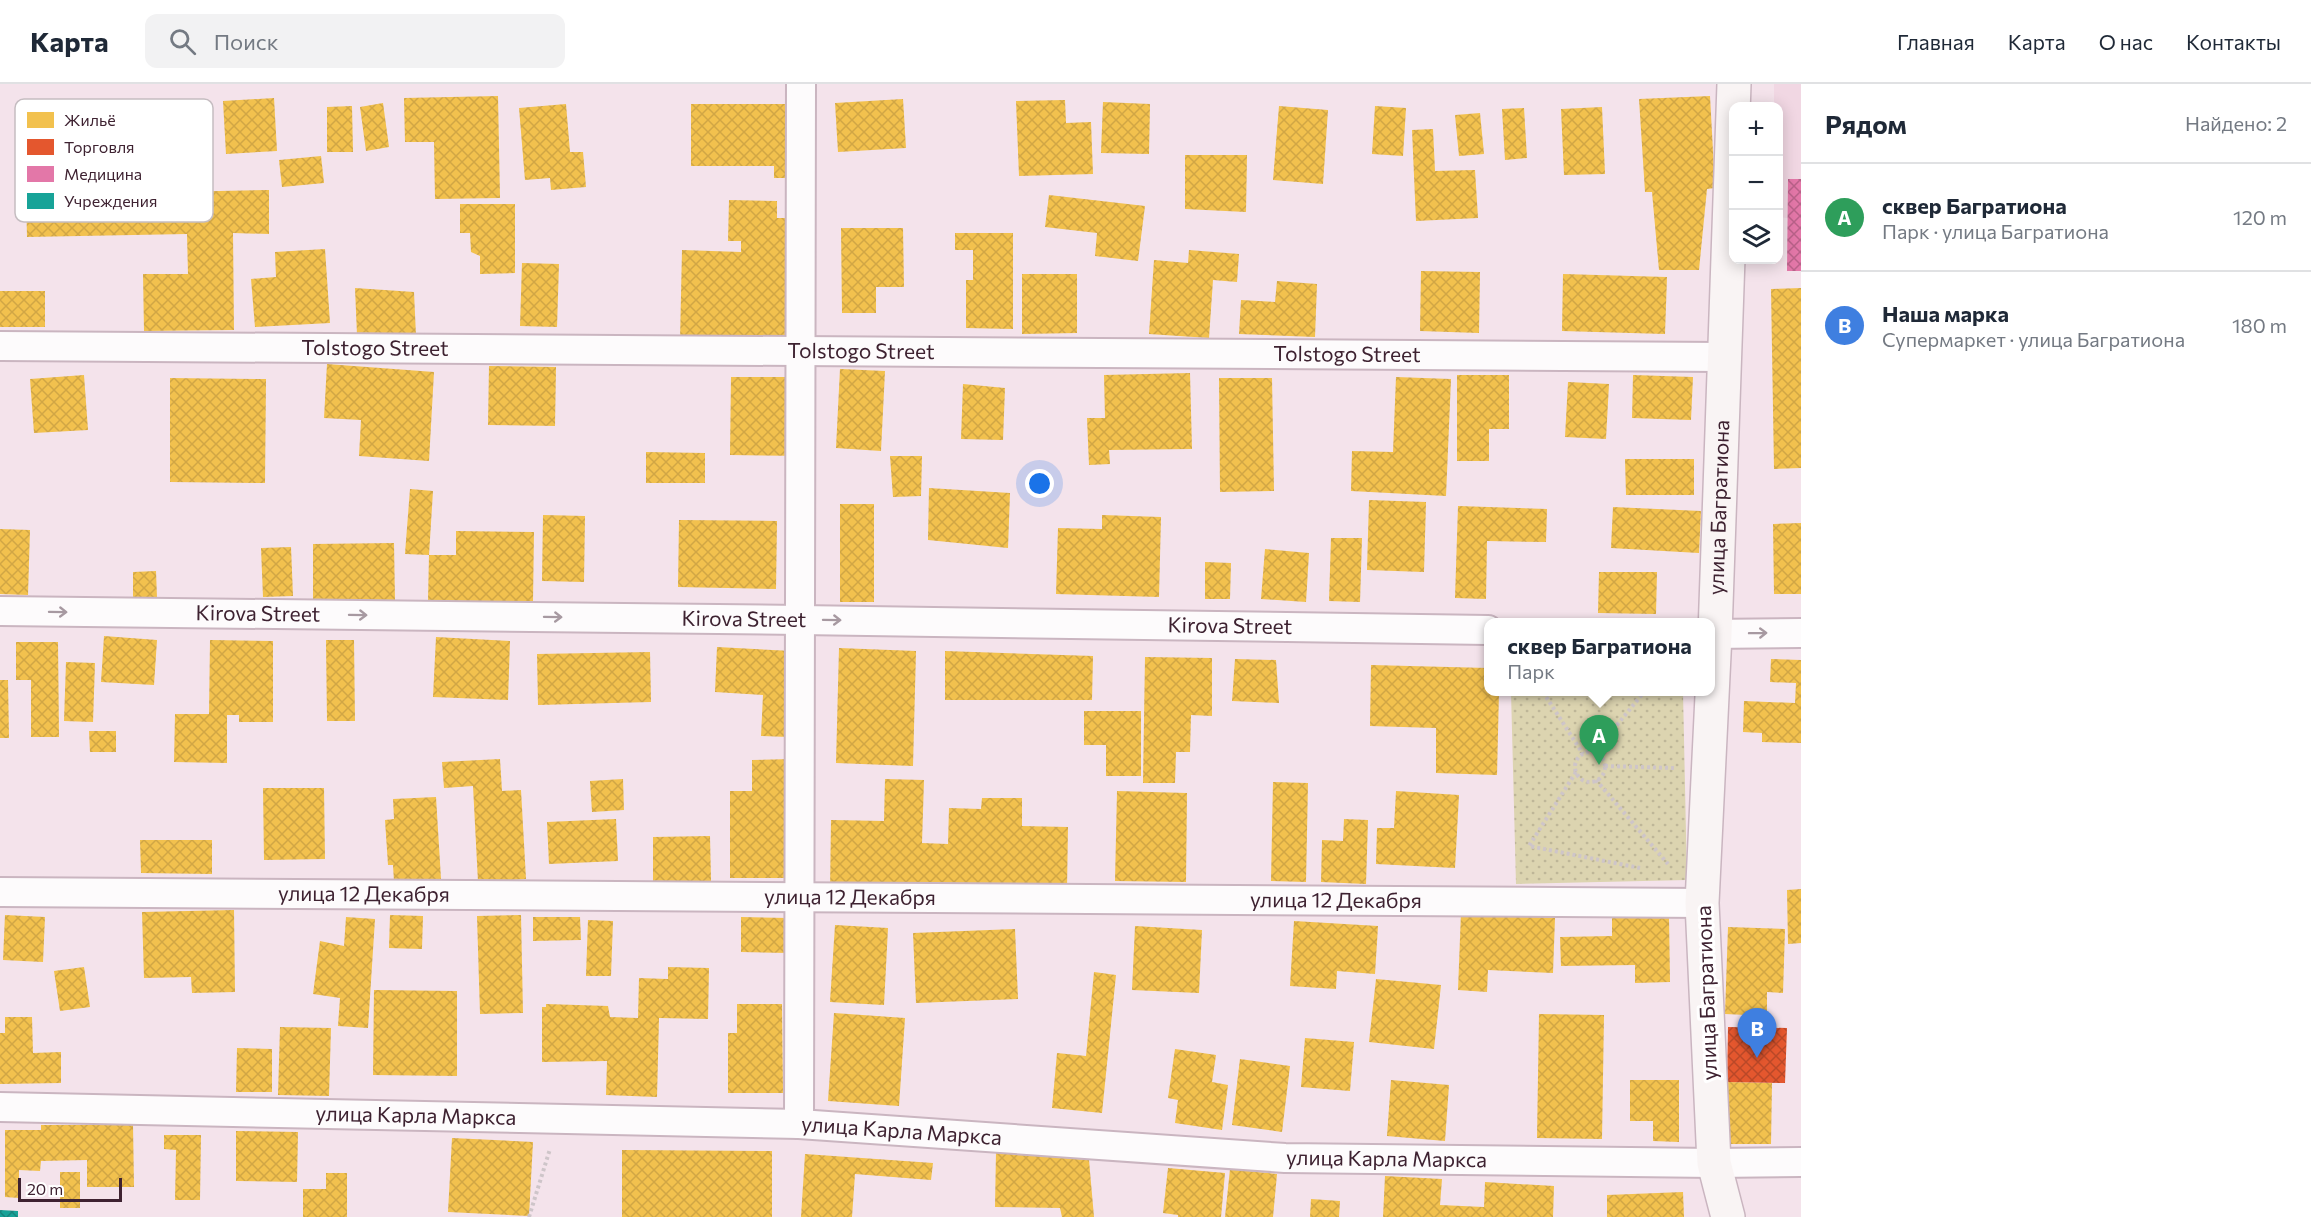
<!DOCTYPE html>
<html lang="ru">
<head>
<meta charset="utf-8">
<style>
	body { margin:0; font-family:Commissioner,sans-serif; background:#f2f2f3; color:#1f2937 }
	.controls { position:absolute; right:18px; top:18px; display:grid; overflow:hidden; border-radius:12px; box-shadow:0 3px 15px #0003 }
	.controls button { width:54px; height:54px; display:grid; place-items:center; padding:0; border:0; border-bottom:2px solid #e0e1e3; background:#fff; color:#1f2937; font:30px sans-serif }
	.scale { position:absolute; left:18px; bottom:15px; width:104px; box-sizing:border-box; padding-left:6px; border:3px solid #3e2231; border-top:0; font-size:16px; line-height:21px; white-space:nowrap; color:#3e2231; -webkit-text-stroke:4px #fff; paint-order:stroke }
	.you { position:absolute; left:1040px; top:400px; width:21px; height:21px; margin:-15px; border:4px solid #fff; border-radius:50%; background:#1a73e8; box-shadow:0 0 0 9px #1a73e833 }
	.badge { display:grid; place-items:center; width:39px; height:39px; border-radius:50%; background:#7e6672; color:#fff; font-size:20px; font-weight:700 }
	.pin { position:absolute; translate:-50% -50px; filter:drop-shadow(0 2px 3px #0008) }
	.pin::after { content:''; position:absolute; top:32px; width:21px; height:18px; background:inherit; clip-path:polygon(0 0,100% 0,50% 100%) }
	.popup { position:absolute; left:1484px; top:534px; width:231px; height:78px; box-sizing:border-box; display:grid; place-content:center; border-radius:12px; background:#fff; filter:drop-shadow(0 2px 4px #0005); font-size:20px; white-space:nowrap; color:#747a83 }
	.popup b { font-size:22px; color:#1f2937 }
	.popup::after { content:''; position:absolute; left:50%; top:100%; margin-left:-12px; border:12px solid transparent; border-top-color:#fff }
	.list { margin:0; padding:0; list-style:none }
	h2 { display:flex; justify-content:space-between; align-items:center; height:78px; margin:0; padding:0 24px; font-size:26px }
	h2 small { font-size:20px; font-weight:400; color:#747a83 }
	.list li { display:grid; grid-template-columns:39px 1fr auto; gap:18px; align-items:center; box-sizing:border-box; height:108px; padding:0 24px; border-top:2px solid #e0e1e3 }
	.list b { display:block; font-size:22px; white-space:nowrap }
	.list p { margin:0; font-size:20px; white-space:nowrap; color:#747a83 }
	.list em { font-size:20px; font-style:normal; color:#747a83 }
	.icon { flex:none; width:33px; height:33px; fill:none; stroke:currentColor; stroke-width:2; stroke-linecap:round; stroke-linejoin:round }
	.map { position:relative; flex:none; width:1801px; height:1133px; overflow:hidden }
	header { display:flex; align-items:center; gap:36px; box-sizing:border-box; height:84px; padding:0 30px; background:#fff; border-bottom:2px solid #e0e1e3 }
	header strong { font-size:28px }
	nav { display:flex; gap:33px; margin-inline-start:auto; font-size:21px }
	.search { width:420px; height:54px; background:#f2f2f3; display:flex; align-items:center; gap:15px; box-sizing:border-box; padding:0 21px; border-radius:12px; color:#747a83; font-size:22px }
	main { display:flex }
	aside { flex:1; background:#fff }
	.map>svg:first-child { display:block }
	.built { fill:#f1d7e3 }
	.grass { fill:url(#grass-dots) }
	.homes { fill:url(#homes-cross-hatch) }
	.shops { fill:url(#shops-cross-hatch) }
	.health { fill:url(#health-cross-hatch) }
	.public { fill:url(#public-cross-hatch) }
	.lines { fill:none; stroke-linecap:round; stroke-linejoin:round }
	.street-casing { stroke:#cab5c0; stroke-width:32 }
	.secondary-casing { stroke:#cab5c0; stroke-width:36 }
	.path { stroke:#cec5c9; stroke-width:4; stroke-dasharray:3 3; stroke-linecap:butt }
	.street { stroke:#fdfbfc; stroke-width:28 }
	.secondary { stroke:#f9f4f4; stroke-width:33 }
	.oneway { stroke:#a799a1 }
	.labels { text-anchor:middle; stroke-width:6; stroke-linejoin:round; paint-order:stroke }
	.street-label { font-size:21px; fill:#3e2231; stroke:#fff }
	.key { fill:#fff; stroke:#c5bdc1; stroke-width:1.5 }
	.key-label { font-size:16px; fill:#3e2231 }
</style>
</head>
<body>
<header>
<strong>Карта</strong>
<div class="search"><svg class="icon" aria-label="search" viewBox="0 0 24 24"><circle cx="10" cy="10" r="6"/><path d="M15 15l6 6"/></svg>Поиск</div>
<nav><a>Главная</a><a>Карта</a><a>О нас</a><a>Контакты</a></nav>
</header>
<main>
<div class="map">
<svg width="1801" height="1133" viewBox="0 0 1801 1133">
	<defs>
		<pattern id="grass-dots" width="8" height="8" patternUnits="userSpaceOnUse" patternTransform="scale(1.5)"><rect width="8" height="8" fill="#dcd4b0"/><path d="M2 2h.1M6 6h.1" fill="none" stroke="#beb698" stroke-width="1.8" stroke-linecap="round"/></pattern>
		<pattern id="homes-cross-hatch" width="8" height="8" patternUnits="userSpaceOnUse" patternTransform="scale(1.5)"><rect width="8" height="8" fill="#f2c14e"/><path d="M0 0l8 8M0 8l8-8" fill="none" stroke="#d1a645"/></pattern>
		<pattern id="shops-cross-hatch" width="8" height="8" patternUnits="userSpaceOnUse" patternTransform="scale(1.5)"><rect width="8" height="8" fill="#e4572e"/><path d="M0 0l8 8M0 8l8-8" fill="none" stroke="#ba4828"/></pattern>
		<pattern id="health-cross-hatch" width="8" height="8" patternUnits="userSpaceOnUse" patternTransform="scale(1.5)"><rect width="8" height="8" fill="#e377a8"/><path d="M0 0l8 8M0 8l8-8" fill="none" stroke="#b96189"/></pattern>
		<pattern id="public-cross-hatch" width="8" height="8" patternUnits="userSpaceOnUse" patternTransform="scale(1.5)"><rect width="8" height="8" fill="#17a398"/><path d="M0 0l8 8M0 8l8-8" fill="none" stroke="#16847d"/></pattern>
	</defs>
	<rect width="100%" height="100%" fill="#f4e3eb"/>
	<!-- built -->
	<polygon class="built" points="1774,0 1801,0 1801,136 1779,133 1778,22 1774,22"/>
	<!-- grass -->
	<polygon class="grass" points="1511,608 1683,608 1687,796 1516,800"/>
	<!-- homes -->
	<g class="homes">
		<polygon points="498,12 500,114 435,115 434,58 405,58 404,14"/>
		<polygon points="1710,12 1715,104 1707,105 1699,186 1659,186 1652,108 1645,108 1639,15"/>
		<polygon points="274,14 277,67 226,70 223,17"/>
		<polygon points="903,15 906,64 838,68 835,19"/>
		<polygon points="1065,16 1066,39 1091,38 1093,90 1019,92 1016,17"/>
		<polygon points="1103,18 1150,20 1149,70 1101,69"/>
		<polygon points="383,19 389,63 366,67 360,23"/>
		<polygon points="566,20 570,68 583,68 586,103 551,106 550,94 525,96 519,24"/>
		<polygon points="691,20 793,20 793,94 774,94 774,82 691,82"/>
		<polygon points="45,21 109,22 108,85 43,83"/>
		<polygon points="352,22 353,68 327,68 327,23"/>
		<polygon points="1279,22 1328,26 1323,100 1273,96"/>
		<polygon points="1375,22 1406,24 1403,72 1372,70"/>
		<polygon points="1602,23 1605,90 1564,91 1561,25"/>
		<polygon points="1524,24 1527,74 1505,76 1502,25"/>
		<polygon points="1480,29 1484,70 1459,72 1455,31"/>
		<polygon points="161,40 169,42 176,49 178,55 199,54 199,101 146,102 152,48"/>
		<polygon points="1433,45 1435,87 1475,86 1478,134 1416,137 1412,46"/>
		<polygon points="1185,71 1247,71 1246,128 1185,125"/>
		<polygon points="321,72 324,99 282,103 279,76"/>
		<polygon points="269,106 269,150 233,149 234,246 144,247 143,190 188,190 187,150 27,153 26,111"/>
		<polygon points="1049,111 1145,122 1138,177 1095,172 1097,149 1045,143"/>
		<polygon points="729,116 777,117 777,134 793,134 797,244 777,259 680,257 682,166 741,168 741,157 728,157"/>
		<polygon points="460,120 515,120 515,189 480,190 480,172 471,168 470,149 460,149"/>
		<polygon points="841,144 903,144 904,203 876,203 876,229 842,229"/>
		<polygon points="955,149 1013,149 1013,245 966,244 966,196 973,196 973,166 955,166"/>
		<polygon points="325,165 330,239 255,243 251,195 276,193 275,168"/>
		<polygon points="1189,166 1239,170 1237,198 1213,196 1209,254 1149,250 1154,176 1188,179"/>
		<polygon points="522,179 559,180 557,243 520,242"/>
		<polygon points="1421,187 1480,188 1479,249 1420,247"/>
		<polygon points="1022,190 1077,190 1077,249 1022,250"/>
		<polygon points="1563,190 1667,193 1665,250 1562,247"/>
		<polygon points="1277,197 1317,200 1315,253 1239,250 1241,216 1275,218"/>
		<polygon points="355,204 414,208 416,252 357,251"/>
		<polygon points="1801,204 1801,384 1774,385 1771,205"/>
		<rect x="0" y="207" width="45" height="36"/>
		<polygon points="327,280 434,288 429,377 359,372 361,336 324,334"/>
		<polygon points="489,282 556,283 555,342 488,341"/>
		<polygon points="840,285 885,287 881,367 836,364"/>
		<polygon points="1190,289 1192,365 1109,366 1110,380 1089,381 1087,334 1105,334 1104,291"/>
		<polygon points="84,291 88,346 34,349 30,295"/>
		<polygon points="1457,291 1509,291 1509,345 1489,345 1489,377 1457,377"/>
		<polygon points="1633,291 1693,293 1691,336 1632,334"/>
		<polygon points="731,293 807,293 806,372 730,371"/>
		<polygon points="1396,293 1451,295 1446,412 1351,407 1352,367 1393,368"/>
		<polygon points="170,294 266,295 265,399 170,398"/>
		<polygon points="1219,294 1272,294 1274,407 1220,408"/>
		<polygon points="1568,298 1609,300 1606,355 1565,353"/>
		<polygon points="963,300 1005,304 1003,356 961,355"/>
		<polygon points="646,368 705,369 705,399 646,399"/>
		<polygon points="890,372 922,372 921,412 893,413"/>
		<polygon points="1625,375 1694,375 1694,411 1626,411"/>
		<polygon points="929,404 1010,409 1008,464 928,456"/>
		<polygon points="410,405 433,407 429,471 405,470"/>
		<polygon points="1369,416 1426,418 1424,488 1367,486"/>
		<rect x="840" y="420" width="34" height="98"/>
		<polygon points="1458,422 1547,425 1546,458 1487,457 1486,515 1455,514"/>
		<polygon points="1613,423 1701,427 1699,469 1611,464"/>
		<polygon points="543,431 585,432 584,498 542,497"/>
		<polygon points="1102,431 1161,433 1159,513 1056,510 1058,444 1102,445"/>
		<polygon points="679,436 777,437 776,505 678,503"/>
		<polygon points="1801,439 1801,510 1774,510 1773,440"/>
		<polygon points="0,445 30,446 28,511 0,510"/>
		<polygon points="456,447 534,448 533,517 428,517 429,471 456,471"/>
		<polygon points="1331,454 1362,454 1360,518 1329,517"/>
		<polygon points="394,459 395,517 313,518 313,460"/>
		<polygon points="291,463 293,512 263,513 261,464"/>
		<polygon points="1265,465 1309,469 1306,518 1261,515"/>
		<polygon points="1205,478 1231,479 1230,515 1205,515"/>
		<polygon points="156,487 157,514 133,515 133,488"/>
		<polygon points="1599,488 1657,488 1656,530 1598,529"/>
		<polygon points="104,552 157,556 154,601 101,598"/>
		<polygon points="436,553 510,557 508,616 433,613"/>
		<polygon points="210,556 273,557 273,638 239,638 239,631 227,631 227,679 174,678 175,630 209,630"/>
		<polygon points="326,556 354,556 355,637 327,637"/>
		<polygon points="16,558 58,558 59,653 31,653 31,596 16,596"/>
		<polygon points="717,563 792,567 788,653 761,652 763,611 715,608"/>
		<polygon points="839,564 916,567 913,682 836,679"/>
		<polygon points="945,567 1093,572 1092,616 945,616"/>
		<polygon points="650,568 651,618 538,621 537,570"/>
		<polygon points="1145,573 1212,574 1212,632 1191,631 1190,668 1176,668 1175,699 1143,699"/>
		<polygon points="1235,575 1276,576 1279,619 1232,617"/>
		<polygon points="1771,575 1801,576 1801,659 1762,658 1762,649 1743,648 1744,617 1795,619 1796,599 1770,598"/>
		<polygon points="66,578 95,579 93,638 64,637"/>
		<polygon points="1371,581 1488,584 1488,608 1499,608 1497,691 1436,689 1436,644 1370,642"/>
		<polygon points="0,596 8,596 9,654 0,654"/>
		<polygon points="1084,627 1141,627 1141,692 1106,692 1106,661 1084,661"/>
		<polygon points="89,647 116,647 116,668 90,668"/>
		<polygon points="500,675 502,707 521,706 526,795 478,798 473,702 444,704 442,678"/>
		<polygon points="793,675 793,794 730,794 730,707 752,707 752,676"/>
		<polygon points="623,695 624,726 592,728 590,697"/>
		<polygon points="885,695 924,696 922,759 948,760 949,724 981,725 982,714 1022,714 1022,742 1068,743 1067,805 830,807 831,736 884,737"/>
		<polygon points="1273,698 1308,699 1306,798 1271,797"/>
		<polygon points="263,704 324,704 325,775 264,776"/>
		<polygon points="1117,707 1187,709 1186,798 1115,797"/>
		<polygon points="1396,707 1459,711 1455,784 1376,780 1377,744 1394,744"/>
		<polygon points="436,713 441,795 394,798 393,781 388,781 385,736 394,735 393,715"/>
		<polygon points="616,735 618,777 549,780 547,738"/>
		<polygon points="1344,735 1368,736 1366,800 1321,798 1322,756 1343,757"/>
		<polygon points="710,752 711,797 653,798 653,753"/>
		<polygon points="140,756 212,756 212,790 141,789"/>
		<polygon points="1801,805 1801,859 1788,860 1787,806"/>
		<polygon points="234,826 235,908 192,909 191,893 144,894 142,828"/>
		<polygon points="1461,828 1555,834 1553,889 1488,886 1487,908 1458,906"/>
		<polygon points="5,831 45,833 43,878 3,876"/>
		<polygon points="390,831 423,832 422,865 389,864"/>
		<polygon points="521,831 523,929 480,930 477,832"/>
		<polygon points="1669,832 1670,898 1635,899 1635,881 1561,882 1560,853 1612,852 1612,833"/>
		<polygon points="346,833 375,835 368,944 338,942 340,914 313,910 320,857 344,862"/>
		<polygon points="533,833 580,833 581,856 533,857"/>
		<polygon points="741,833 788,834 788,869 741,868"/>
		<polygon points="588,836 613,837 611,892 586,892"/>
		<polygon points="1294,837 1378,842 1375,890 1337,887 1336,905 1290,902"/>
		<polygon points="835,841 888,844 884,921 830,918"/>
		<polygon points="1135,842 1202,846 1199,909 1132,906"/>
		<polygon points="1728,843 1785,845 1783,909 1767,908 1767,932 1725,930"/>
		<polygon points="1015,845 1018,915 916,919 913,849"/>
		<polygon points="84,883 90,923 60,927 54,887"/>
		<polygon points="668,883 709,884 708,935 659,934 657,1013 606,1011 607,977 542,978 542,923 546,923 546,920 608,922 610,933 638,934 639,894 668,895"/>
		<polygon points="1094,888 1116,891 1102,1029 1052,1024 1057,969 1086,972"/>
		<polygon points="1376,895 1441,901 1434,965 1369,958"/>
		<polygon points="374,906 457,907 457,992 373,991"/>
		<polygon points="737,920 782,920 783,1009 728,1009 728,949 737,949"/>
		<polygon points="834,929 905,934 899,1022 828,1017"/>
		<polygon points="1539,930 1604,931 1602,1055 1537,1054"/>
		<polygon points="5,933 32,933 33,969 61,968 61,999 0,1000 0,949 5,949"/>
		<polygon points="280,943 331,944 329,1012 278,1011"/>
		<polygon points="1305,954 1354,958 1350,1007 1301,1003"/>
		<polygon points="237,964 272,965 272,1008 236,1008"/>
		<polygon points="1175,965 1216,971 1212,998 1228,1001 1222,1046 1175,1039 1178,1016 1168,1014"/>
		<polygon points="1240,975 1290,982 1282,1048 1232,1041"/>
		<polygon points="1391,996 1449,1001 1445,1057 1387,1052"/>
		<polygon points="1630,996 1679,996 1679,1058 1653,1057 1653,1037 1630,1037"/>
		<polygon points="1727,998 1772,999 1771,1060 1727,1060"/>
		<polygon points="41,1041 133,1041 134,1103 87,1103 87,1076 41,1077 40,1087 19,1086 19,1114 5,1113 5,1046 41,1046"/>
		<polygon points="236,1047 298,1048 297,1098 236,1097"/>
		<polygon points="164,1051 201,1051 200,1116 175,1116 176,1066 164,1065"/>
		<polygon points="452,1054 533,1058 529,1132 448,1128"/>
		<polygon points="622,1066 772,1067 772,1133 622,1133"/>
		<polygon points="996,1068 1089,1076 1094,1133 1062,1133 1060,1124 995,1123"/>
		<polygon points="805,1070 933,1079 931,1096 855,1090 852,1133 801,1133"/>
		<polygon points="1168,1084 1225,1089 1221,1133 1178,1133 1178,1131 1163,1129"/>
		<polygon points="1230,1085 1277,1090 1273,1133 1225,1133"/>
		<rect x="60" y="1088" width="20" height="36"/>
		<polygon points="326,1089 347,1089 347,1133 303,1133 303,1105 326,1105"/>
		<polygon points="1385,1092 1442,1095 1440,1121 1484,1123 1485,1098 1554,1102 1553,1133 1383,1133"/>
		<polygon points="1683,1108 1684,1133 1607,1133 1607,1111"/>
		<polygon points="1311,1115 1340,1117 1339,1133 1310,1133"/>
	</g>
	<!-- shops -->
	<polygon class="shops" points="1728,943 1787,944 1785,999 1727,998"/>
	<!-- health -->
	<polygon class="health" points="1788,95 1801,95 1801,187 1787,187"/>
	<!-- public -->
	<polygon class="public" points="0,1126 18,1127 18,1133 0,1133"/>
	<g class="lines">
		<!-- street casing -->
		<g class="street-casing">
			<g id="street">
				<path id="s1" d="M 0,262 L 1723,273"/>
				<path id="s2" d="M 0,527 L 800,536 L 1488,546"/>
				<polyline points="1710,550 1801,549"/>
				<path id="s3" d="M 0,808 L 1702,819"/>
				<path id="s4" d="M 0,1023 L 799,1040 L 1285,1074 L 1714,1079 L 1801,1078"/>
				<polyline points="799,1040 801,0"/>
			</g>
		</g>
		<!-- secondary casing -->
		<g class="secondary-casing">
			<g id="secondary">
				<path id="s5" d="M 1728,1133 L 1714,1079 L 1702,819 L 1715,550 L 1734,0"/>
			</g>
		</g>
		<!-- path -->
		<g class="path">
			<polyline points="1543,608 1583,670"/>
			<circle cx="1590" cy="683" r="15"/>
			<polyline points="1594,669 1644,608"/>
			<polyline points="1605,682 1674,684"/>
			<polyline points="1576,688 1529,762 1640,784"/>
			<polyline points="1596,696 1668,780"/>
			<polyline points="529,1133 550,1065"/>
		</g>
		<!-- street -->
		<use href="#street" class="street"/>
		<!-- secondary -->
		<use href="#secondary" class="secondary"/>
	</g>
	<!-- one-way arrows -->
	<defs><path id="oneway-shaft" d="M-6 0H5M1.5-3L5.5 0L1.5 3" fill="none" stroke-width="1.6" stroke-linecap="round" stroke-linejoin="round" transform="scale(1.5)"/></defs>
	<g class="oneway">
		<use href="#oneway-shaft" transform="translate(58 528) rotate(1)"/>
		<use href="#oneway-shaft" transform="translate(358 531) rotate(1)"/>
		<use href="#oneway-shaft" transform="translate(553 533) rotate(1)"/>
		<use href="#oneway-shaft" transform="translate(832 536) rotate(1)"/>
		<use href="#oneway-shaft" transform="translate(1758 549) rotate(-1)"/>
	</g>
	<g class="labels">
		<!-- street labels -->
		<g class="street-label">
			<text dy="7" stroke="none"><textPath href="#s1" startOffset="375">Tolstogo Street</textPath></text>
			<text dy="7" stroke="none"><textPath href="#s1" startOffset="861">Tolstogo Street</textPath></text>
			<text dy="7" stroke="none"><textPath href="#s1" startOffset="1347">Tolstogo Street</textPath></text>
			<text dy="7" stroke="none"><textPath href="#s5" startOffset="712">улица Багратиона</textPath></text>
			<text dy="7" stroke="none"><textPath href="#s2" startOffset="258">Kirova Street</textPath></text>
			<text dy="7" stroke="none"><textPath href="#s2" startOffset="744">Kirova Street</textPath></text>
			<text dy="7" stroke="none"><textPath href="#s2" startOffset="1230">Kirova Street</textPath></text>
			<text dy="7" stroke="none"><textPath href="#s3" startOffset="364">улица 12 Декабря</textPath></text>
			<text dy="7" stroke="none"><textPath href="#s3" startOffset="850">улица 12 Декабря</textPath></text>
			<text dy="7" stroke="none"><textPath href="#s3" startOffset="1336">улица 12 Декабря</textPath></text>
			<text transform="translate(1707 909) rotate(-92)" y="7">улица Багратиона</text>
			<text dy="7" stroke="none"><textPath href="#s4" startOffset="416">улица Карла Маркса</textPath></text>
			<text dy="7" stroke="none"><textPath href="#s4" startOffset="902">улица Карла Маркса</textPath></text>
			<text dy="7" stroke="none"><textPath href="#s4" startOffset="1388">улица Карла Маркса</textPath></text>
		</g>
	</g>
	<!-- legend -->
	<rect x="15" y="15" width="198" height="123" rx="9" class="key"/>
	<rect x="27" y="28" width="27" height="16" fill="#f2c14e"/>
	<rect x="27" y="55" width="27" height="16" fill="#e4572e"/>
	<rect x="27" y="82" width="27" height="16" fill="#e377a8"/>
	<rect x="27" y="109" width="27" height="16" fill="#17a398"/>
	<g class="key-label">
		<text x="64" y="42">Жильё</text>
		<text x="64" y="69">Торговля</text>
		<text x="64" y="96">Медицина</text>
		<text x="64" y="123">Учреждения</text>
	</g>
</svg>
<div class="controls">
<button>+</button>
<button>−</button>
<button><svg class="icon" aria-label="layers" viewBox="0 0 24 24"><path d="M12 4l9 5-9 5-9-5zM3 14l9 5 9-5"/></svg></button>
</div>
<div class="scale">20 m</div>
<div class="you"></div>
<div class="pin badge" style="left:1599px;top:681px;background:#2e9e5b">A</div>
<div class="popup"><b>сквер Багратиона</b>Парк</div>
<div class="pin badge" style="left:1757px;top:974px;background:#3f7fe0">B</div>
</div>
<aside>
<h2>Рядом<small>Найдено: 2</small></h2>
<ul class="list">
<li><span class="badge" style="background:#2e9e5b">A</span><div><b>сквер Багратиона</b><p>Парк · улица Багратиона</p></div><em>120 m</em></li>
<li><span class="badge" style="background:#3f7fe0">B</span><div><b>Наша марка</b><p>Супермаркет · улица Багратиона</p></div><em>180 m</em></li>
</ul>
</aside>
</main>
</body>
</html>
